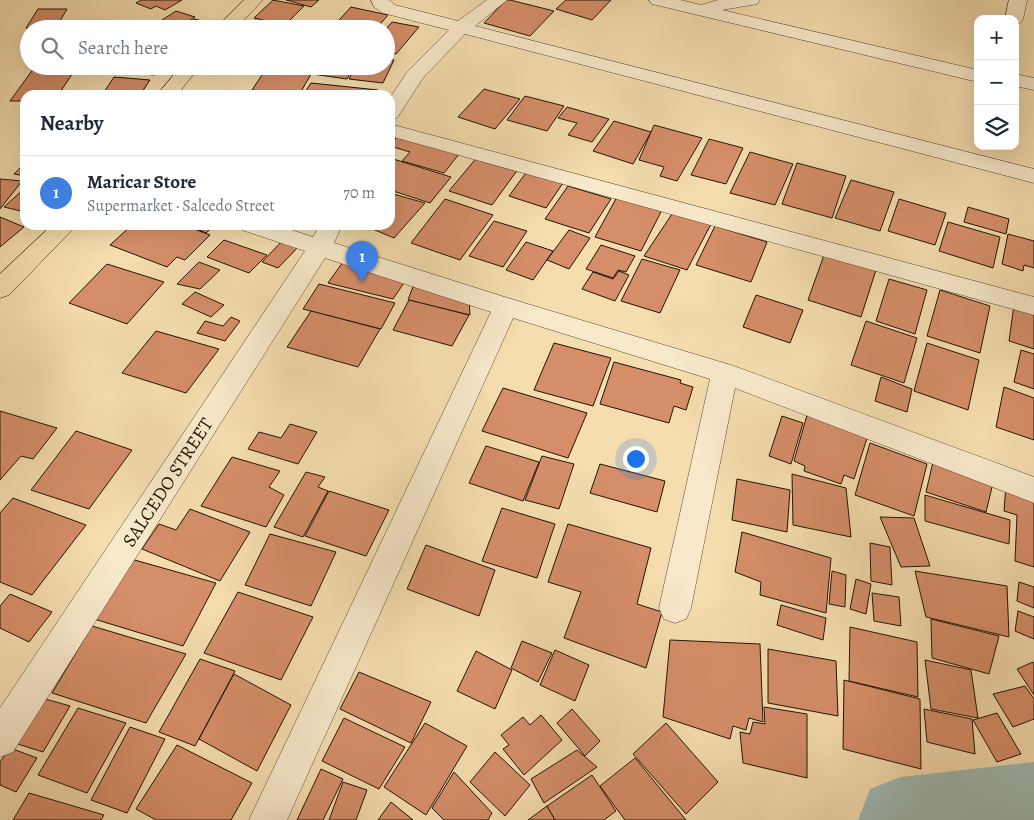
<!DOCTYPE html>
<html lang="en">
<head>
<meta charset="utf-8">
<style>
	body { margin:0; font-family:Alegreya,serif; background:#f6f6f7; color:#1f2937 }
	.controls { position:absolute; right:15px; top:15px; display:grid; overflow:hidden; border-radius:10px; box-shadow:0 5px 20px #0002 }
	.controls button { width:45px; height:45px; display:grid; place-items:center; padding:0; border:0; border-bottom:1px solid #e0e1e3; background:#fff; color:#1f2937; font:25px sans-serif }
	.you { position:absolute; left:635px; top:458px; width:18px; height:18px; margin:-12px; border:4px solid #fff; border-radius:50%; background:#1a73e8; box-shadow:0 0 0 8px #1a73e833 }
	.badge { display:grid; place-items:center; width:32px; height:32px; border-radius:50%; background:#8f2418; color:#fff; font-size:16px; font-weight:700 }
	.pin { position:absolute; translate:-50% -41px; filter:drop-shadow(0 1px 2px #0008) }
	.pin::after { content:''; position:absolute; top:26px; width:18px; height:15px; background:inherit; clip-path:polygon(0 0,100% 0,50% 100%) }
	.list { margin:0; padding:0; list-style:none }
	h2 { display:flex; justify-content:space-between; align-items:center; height:65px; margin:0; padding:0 20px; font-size:21px }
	h2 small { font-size:16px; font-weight:400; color:#747a83 }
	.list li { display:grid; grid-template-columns:32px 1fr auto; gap:15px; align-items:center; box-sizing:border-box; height:75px; padding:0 20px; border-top:1px solid #e0e1e3 }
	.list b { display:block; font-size:19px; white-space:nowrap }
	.list p { margin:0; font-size:16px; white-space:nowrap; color:#747a83 }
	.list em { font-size:16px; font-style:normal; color:#747a83 }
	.icon { flex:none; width:28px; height:28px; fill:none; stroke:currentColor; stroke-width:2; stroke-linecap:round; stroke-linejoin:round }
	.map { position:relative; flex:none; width:1034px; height:820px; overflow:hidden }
	.search { position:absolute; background:#fff; box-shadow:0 5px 20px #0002; left:20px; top:20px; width:375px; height:55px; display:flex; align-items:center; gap:12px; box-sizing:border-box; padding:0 18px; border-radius:28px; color:#747a83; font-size:19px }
	.panel { position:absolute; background:#fff; box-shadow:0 5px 20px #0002; left:20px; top:90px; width:375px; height:140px; border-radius:15px }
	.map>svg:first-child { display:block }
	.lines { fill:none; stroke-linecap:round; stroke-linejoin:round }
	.river { fill:#9fbab4; fill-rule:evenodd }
	.building { fill:#d58e69; stroke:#221403 }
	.minor-casing { stroke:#57462e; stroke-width:1 }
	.major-casing { stroke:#221403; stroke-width:1 }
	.minor { fill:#f8e9cb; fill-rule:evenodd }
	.major { fill:#f5ddaf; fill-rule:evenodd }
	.labels { text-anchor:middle; stroke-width:5; stroke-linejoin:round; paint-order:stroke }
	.street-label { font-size:19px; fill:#221403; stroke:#f8e9cb }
</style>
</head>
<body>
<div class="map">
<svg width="1034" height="820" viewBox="0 0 1034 820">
	<rect width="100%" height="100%" fill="#f5ddaf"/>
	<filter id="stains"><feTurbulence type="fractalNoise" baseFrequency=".004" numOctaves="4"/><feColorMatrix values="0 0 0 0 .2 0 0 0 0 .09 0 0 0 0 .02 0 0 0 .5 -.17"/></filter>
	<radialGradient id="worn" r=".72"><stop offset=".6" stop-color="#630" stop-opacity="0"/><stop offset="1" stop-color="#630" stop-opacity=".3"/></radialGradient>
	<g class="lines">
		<!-- river -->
		<polygon class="river" points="1034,762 1034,820 858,820 870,789 901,777"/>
	</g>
	<!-- building -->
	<g class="building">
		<polygon points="141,0 182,0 165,10 156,6 151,9 136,3"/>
		<polygon points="273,0 304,6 285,25 254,18"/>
		<polygon points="286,0 319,0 311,7"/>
		<polygon points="506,0 510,0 554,11 530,36 484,23"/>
		<polygon points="566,0 611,0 592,20 556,9"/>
		<polygon points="351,7 388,15 376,29 331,29"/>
		<polygon points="38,9 67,9 56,28 26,28"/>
		<polygon points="176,11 195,17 179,28 159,22"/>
		<polygon points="194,19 207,22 199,29 182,29"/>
		<polygon points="255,20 281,26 279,29 248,29"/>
		<polygon points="392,22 419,27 396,54 386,52 386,29"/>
		<polygon points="386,60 394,60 383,83 349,79 356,66 386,66"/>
		<polygon points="132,66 161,66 155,75 127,73"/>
		<polygon points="268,66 290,66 314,69 299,95 252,90"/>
		<polygon points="317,66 354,66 347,79 312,74"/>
		<polygon points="34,68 75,70 58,95 25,95 25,101 10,101"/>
		<polygon points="114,77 150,80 140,95 102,95"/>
		<polygon points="311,83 378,90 376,95 303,95"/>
		<polygon points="484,89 520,99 495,129 458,117"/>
		<polygon points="525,96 564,106 547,131 507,120"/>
		<polygon points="567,107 609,119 592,142 568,135 577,123 558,118"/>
		<polygon points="614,121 651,132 633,164 593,151"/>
		<polygon points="654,125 702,138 677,181 660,176 664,167 639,160"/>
		<polygon points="401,131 463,149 444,173 402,161 410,152 390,146"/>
		<polygon points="709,139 743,148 726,184 691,175"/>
		<polygon points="750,152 793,164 775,205 730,193"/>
		<polygon points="478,156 519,168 492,205 449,191"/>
		<polygon points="390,158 451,177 430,203 390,190"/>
		<polygon points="25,163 25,176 14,174"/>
		<polygon points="797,163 846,176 832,218 782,204"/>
		<polygon points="528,170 565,180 546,208 509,196"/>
		<polygon points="0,179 22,181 0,209"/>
		<polygon points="851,180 894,192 880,231 835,218"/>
		<polygon points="568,186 611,199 589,233 545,219"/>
		<polygon points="25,188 25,208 21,211 4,207"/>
		<polygon points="390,193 425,203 394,238 363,225 390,225"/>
		<polygon points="618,195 663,208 641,251 595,237"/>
		<polygon points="445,199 493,215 460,260 411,243"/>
		<polygon points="899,199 946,213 935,245 888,231"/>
		<polygon points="968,207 1009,219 1006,234 964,222"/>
		<polygon points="674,211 711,224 687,270 644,256"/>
		<polygon points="0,217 24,227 0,247"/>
		<polygon points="494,221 527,231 503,267 469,256"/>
		<polygon points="948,222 1000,237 993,268 939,251"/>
		<polygon points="132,225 184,225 210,235 185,260 177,257 167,267 110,245"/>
		<polygon points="188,225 215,225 206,233"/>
		<polygon points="715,226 767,242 751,282 696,265"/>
		<polygon points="569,230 590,238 569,269 547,260"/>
		<polygon points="1008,234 1034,241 1034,268 1024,265 1023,271 1002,264"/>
		<polygon points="286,237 302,243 278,268 262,262"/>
		<polygon points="224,240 267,255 249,273 207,257"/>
		<polygon points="526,242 553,251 533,280 506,270"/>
		<polygon points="601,245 635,256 626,272 618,270 613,278 586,269"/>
		<polygon points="824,255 876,270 861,317 808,300"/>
		<polygon points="345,259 408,277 393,299 328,283"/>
		<polygon points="642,259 680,270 660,313 621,301"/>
		<polygon points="199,262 220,270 200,289 177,284"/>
		<polygon points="107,264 164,282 127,324 69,303"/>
		<polygon points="619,271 629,275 615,301 582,289 593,272 613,279"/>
		<polygon points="889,279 927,290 915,334 876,321"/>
		<polygon points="319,284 395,303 381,329 303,309"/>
		<polygon points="414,284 469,298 470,315 408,300"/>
		<polygon points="940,290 990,306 980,353 927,336"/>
		<polygon points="195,292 224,305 211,317 182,304"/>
		<polygon points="756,295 803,310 790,343 743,327"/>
		<polygon points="409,300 469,315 452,346 393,330"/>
		<polygon points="1014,305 1034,310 1034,349 1009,341"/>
		<polygon points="311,311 380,329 358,367 287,347"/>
		<polygon points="231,317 240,321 225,341 197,333 205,321 223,326"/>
		<polygon points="866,321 917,338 904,383 851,365"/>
		<polygon points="156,331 219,349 186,393 122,373"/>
		<polygon points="554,343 611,358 593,406 534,390"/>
		<polygon points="927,343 979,360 968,410 914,391"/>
		<polygon points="1021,350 1034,354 1034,389 1014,382"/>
		<polygon points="614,362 681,380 680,383 693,387 686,410 674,406 669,423 600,404"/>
		<polygon points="881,377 912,389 907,412 875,401"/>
		<polygon points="1004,387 1034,398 1034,440 996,427"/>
		<polygon points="503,388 587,413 568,458 482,431"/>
		<polygon points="0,411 57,428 33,459 21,456 0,480"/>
		<polygon points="807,415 868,435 854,479 844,475 841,484 804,471 805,466 794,461"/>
		<polygon points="782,416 803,423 791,464 769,456"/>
		<polygon points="290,424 317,432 298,464 248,449 259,432 281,438"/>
		<polygon points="76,431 132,450 89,509 31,490"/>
		<polygon points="870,443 927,464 914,516 855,495"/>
		<polygon points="486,446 539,462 523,501 469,483"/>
		<polygon points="542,456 574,464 559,509 525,500"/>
		<polygon points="232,457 280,471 269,487 284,495 266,527 201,506"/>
		<polygon points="933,462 993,483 986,512 926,492"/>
		<polygon points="600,464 665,481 657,512 590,493"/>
		<polygon points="306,472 325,477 318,487 328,491 303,537 274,527"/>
		<polygon points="792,474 846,488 851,537 793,525"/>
		<polygon points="737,479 790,490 787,532 732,520"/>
		<polygon points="1006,484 1034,493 1034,567 1015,561 1017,515 1004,511"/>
		<polygon points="329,491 389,510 366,556 305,536"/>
		<polygon points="925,495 1010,520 1009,544 925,521"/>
		<polygon points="13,498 86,525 32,595 0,582 0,513"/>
		<polygon points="502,508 555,524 537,578 482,561"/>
		<polygon points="190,509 250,532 220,581 142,549 159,524 176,530"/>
		<polygon points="880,517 914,518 930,566 901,567"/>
		<polygon points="568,524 651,548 637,604 662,612 646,668 564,638 581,592 548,582"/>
		<polygon points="742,532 831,558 826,613 760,595 761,582 735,572"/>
		<polygon points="270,534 336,552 311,606 245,585"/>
		<polygon points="870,543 890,547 892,585 871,581"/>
		<polygon points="426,545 495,570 479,616 407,589"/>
		<polygon points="131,559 216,583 183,646 94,619"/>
		<polygon points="832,571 846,575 845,607 829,604"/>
		<polygon points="915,571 1007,586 1009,637 926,617"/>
		<polygon points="856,579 871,584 866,614 850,609"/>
		<polygon points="1019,582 1034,587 1034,608 1017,601"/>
		<polygon points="238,592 313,617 281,680 204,653"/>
		<polygon points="872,593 899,597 901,626 874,621"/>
		<polygon points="10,594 52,612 29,642 0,628 0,606"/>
		<polygon points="781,605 826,618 823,640 777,625"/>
		<polygon points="1018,611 1034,617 1034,639 1015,631"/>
		<polygon points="931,619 999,636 989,674 932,658"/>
		<polygon points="92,626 186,654 146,723 52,693"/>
		<polygon points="850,627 917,642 918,697 849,681"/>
		<polygon points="670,640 760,644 763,722 749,718 746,730 733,726 730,739 663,717"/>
		<polygon points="522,641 552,653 538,682 511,668"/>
		<polygon points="768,649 836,661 838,716 768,703"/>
		<polygon points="555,650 589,665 575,701 540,685"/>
		<polygon points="476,651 512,670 495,709 457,691"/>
		<polygon points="200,659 235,671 195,746 159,732"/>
		<polygon points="925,660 971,670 978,718 931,709"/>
		<polygon points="1033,662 1034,664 1034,695 1017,669"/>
		<polygon points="359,672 431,702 411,743 340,709"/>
		<polygon points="234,674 291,705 257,771 199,739"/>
		<polygon points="844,680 920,699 921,769 843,749"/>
		<polygon points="1025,686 1034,699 1034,719 1013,727 993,694"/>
		<polygon points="35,696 70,706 43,752 8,741"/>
		<polygon points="764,707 807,714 807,778 743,763 740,732 750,734 753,722 765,724"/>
		<polygon points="78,708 126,723 87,793 38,775"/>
		<polygon points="572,709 600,741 585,756 557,723"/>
		<polygon points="924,709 972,719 975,754 927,742"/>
		<polygon points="997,713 1021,754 997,762 973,720"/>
		<polygon points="541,715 562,740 524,775 503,749 509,745 501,735 523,717 530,725"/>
		<polygon points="344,718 405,747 379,789 322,761"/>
		<polygon points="425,723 467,746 426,815 384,787"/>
		<polygon points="666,723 718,782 686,814 633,754"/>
		<polygon points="130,727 165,739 127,813 91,800"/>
		<polygon points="177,745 252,783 231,820 156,820 136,809"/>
		<polygon points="10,748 37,758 16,792 0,785 0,762"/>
		<polygon points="577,750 597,767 544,803 531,779"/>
		<polygon points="495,752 530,785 505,816 470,782"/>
		<polygon points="635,758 686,820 625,820 600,786"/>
		<polygon points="321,769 343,779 323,820 297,820"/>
		<polygon points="454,772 492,813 488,820 444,820 432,808"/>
		<polygon points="592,775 616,811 604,820 555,820 547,806"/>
		<polygon points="343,782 367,790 356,820 329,820"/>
		<polygon points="29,793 104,815 101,820 13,820"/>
		<polygon points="391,802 413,820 378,820"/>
		<polygon points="547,806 555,820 528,820"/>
	</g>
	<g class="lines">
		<!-- minor casing -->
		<g class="minor-casing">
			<g id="minor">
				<polygon points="371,0 389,0 395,5 458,21 487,0 507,0 475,26 1034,169 1034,183 465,34 423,78 397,118 390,120 390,98 408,71 449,30 383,13 374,7"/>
				<polygon points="649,0 680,0 701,5 718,0 760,0 757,4 722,10 978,70 978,82 652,4"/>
				<polygon points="1009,0 1027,0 1023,19 1020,23 1015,24 1015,19 1005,19"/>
				<polygon points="1015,74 1034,78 1034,90 1015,86"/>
				<polygon points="390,124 1034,297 1034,315 390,136"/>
				<polygon points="239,225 276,225 313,237 320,225 342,225 334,243 511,299 734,366 1034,477 1034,503 735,388 691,608 686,619 675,623 664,619 659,608 710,379 513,318 287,820 249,820 491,312 325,258 13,752 0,757 0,708 305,251 242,230"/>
			</g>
		</g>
		<!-- major casing -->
		<g class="major-casing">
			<g id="major">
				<polygon points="244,0 263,0 235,29 215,29"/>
				<polygon points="181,66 200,66 177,95 157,95"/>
				<polygon points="52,225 77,225 9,295 0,298 0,274"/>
			</g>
		</g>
		<!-- minor -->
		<use href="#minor" class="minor"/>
		<!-- major -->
		<use href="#major" class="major"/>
	</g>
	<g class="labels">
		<!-- street labels -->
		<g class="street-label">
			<text transform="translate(167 482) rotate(-57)" y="7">SALCEDO STREET</text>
		</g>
	</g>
	<rect width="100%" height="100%" filter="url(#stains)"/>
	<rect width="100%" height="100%" fill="url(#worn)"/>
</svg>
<div class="controls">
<button>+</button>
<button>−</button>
<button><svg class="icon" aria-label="layers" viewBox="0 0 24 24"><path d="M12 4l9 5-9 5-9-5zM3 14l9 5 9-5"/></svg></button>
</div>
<div class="you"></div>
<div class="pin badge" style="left:362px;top:282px;background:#3f7fe0">1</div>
<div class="search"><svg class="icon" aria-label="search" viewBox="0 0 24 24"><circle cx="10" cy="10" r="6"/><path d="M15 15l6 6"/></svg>Search here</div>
<section class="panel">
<h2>Nearby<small></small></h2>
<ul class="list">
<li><span class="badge" style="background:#3f7fe0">1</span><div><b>Maricar Store</b><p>Supermarket · Salcedo Street</p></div><em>70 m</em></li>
</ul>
</section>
</div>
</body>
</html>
